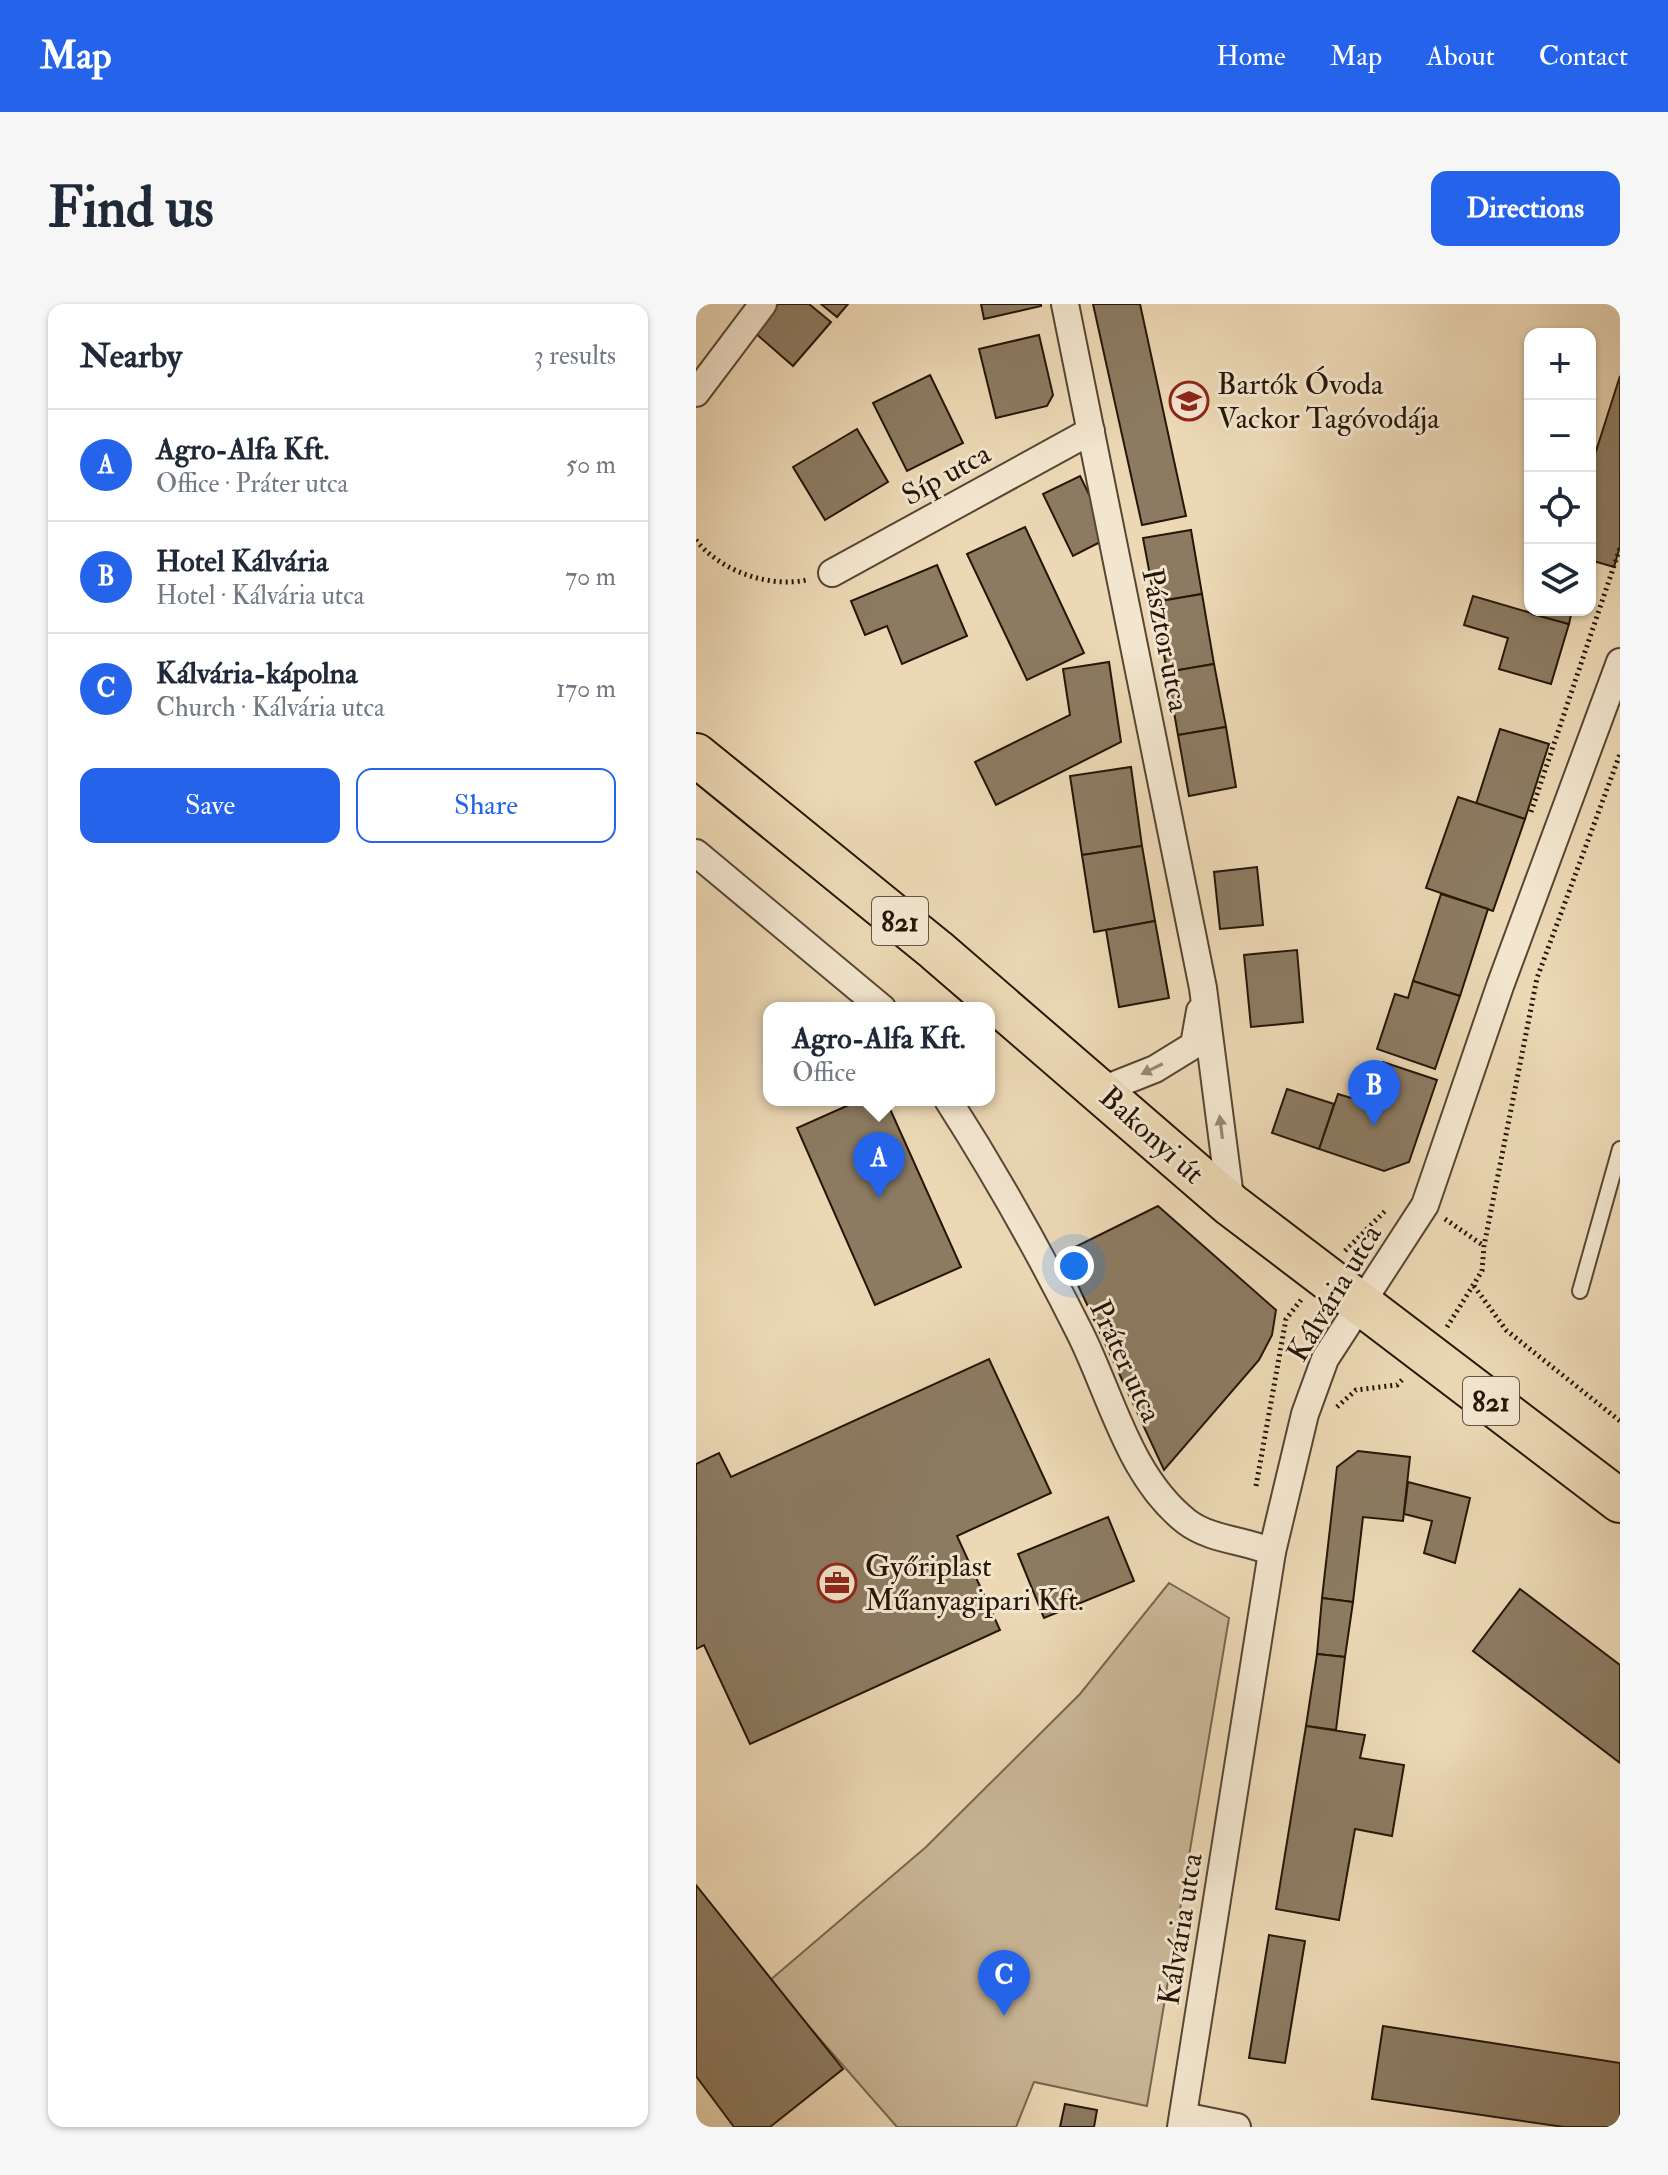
<!DOCTYPE html>
<html lang="en">
<head>
<meta charset="utf-8">
<style>
	body { margin:0; font-family:"IM FELL Double Pica",serif; background:#f6f6f7; color:#1f2937 }
	.controls { position:absolute; right:24px; top:24px; display:grid; overflow:hidden; border-radius:16px; box-shadow:0 2px 6px #0004 }
	.controls button { width:72px; height:72px; display:grid; place-items:center; padding:0; border:0; border-bottom:2px solid #e0e1e3; background:#fff; color:#1f2937; font:40px sans-serif }
	.you { position:absolute; left:378px; top:962px; width:28px; height:28px; margin:-20px; border:6px solid #fff; border-radius:50%; background:#1a73e8; box-shadow:0 0 0 12px #1a73e833 }
	.badge { display:grid; place-items:center; width:52px; height:52px; border-radius:50%; background:#2563eb; color:#fff; font-size:26px; font-weight:700 }
	.pin { position:absolute; translate:-50% -66px; filter:drop-shadow(0 2px 4px #0008) }
	.pin::after { content:''; position:absolute; top:42px; width:28px; height:24px; background:inherit; clip-path:polygon(0 0,100% 0,50% 100%) }
	.popup { position:absolute; left:67px; top:698px; width:232px; height:104px; box-sizing:border-box; display:grid; place-content:center; border-radius:16px; background:#fff; filter:drop-shadow(0 2px 6px #0005); font-size:26px; white-space:nowrap; color:#747a83 }
	.popup b { font-size:30px; color:#1f2937 }
	.popup::after { content:''; position:absolute; left:50%; top:100%; margin-left:-16px; border:16px solid transparent; border-top-color:#fff }
	.list { margin:0; padding:0; list-style:none }
	h2 { display:flex; justify-content:space-between; align-items:center; height:104px; margin:0; padding:0 32px; font-size:34px }
	h2 small { font-size:26px; font-weight:400; color:#747a83 }
	.list li { display:grid; grid-template-columns:52px 1fr auto; gap:24px; align-items:center; box-sizing:border-box; height:112px; padding:0 32px; border-top:2px solid #e0e1e3 }
	.list b { display:block; font-size:30px; white-space:nowrap }
	.list p { margin:0; font-size:26px; white-space:nowrap; color:#747a83 }
	.list em { font-size:26px; font-style:normal; color:#747a83 }
	.actions { display:flex; gap:16px; padding:24px 32px }
	.actions a { flex:1; padding:18px 0; border:2px solid #2563eb; border-radius:16px; text-align:center; font-size:28px; color:#2563eb }
	.actions .main { background:#2563eb; color:#fff }
	.icon { flex:none; width:44px; height:44px; fill:none; stroke:currentColor; stroke-width:2; stroke-linecap:round; stroke-linejoin:round }
	.map { position:relative; flex:none; width:924px; height:1823px; overflow:hidden; border-radius:16px }
	header { display:flex; align-items:center; gap:48px; box-sizing:border-box; height:112px; padding:0 40px; background:#2563eb; color:#fff }
	header strong { font-size:38px }
	nav { display:flex; gap:44px; margin-inline-start:auto; font-size:28px }
	.intro { display:flex; align-items:center; justify-content:space-between; box-sizing:border-box; height:192px; padding:0 48px }
	h1 { margin:0; font-size:56px }
	.button { padding:20px 36px; border-radius:16px; background:#2563eb; color:#fff; font-size:28px; font-weight:700 }
	main { display:flex; gap:48px; padding:0 48px }
	aside { flex:1; background:#fff; border-radius:16px; box-shadow:0 2px 6px #0004 }
	.map>svg:first-child { display:block }
	.green { fill:#cab798; stroke:#786650; stroke-width:2 }
	.building { fill:#8c7b62; stroke:#251608; stroke-width:2 }
	.lines { fill:none; stroke-linecap:round; stroke-linejoin:round }
	.lane-casing { stroke:#574633; stroke-width:18 }
	.street-casing { stroke:#574633; stroke-width:30 }
	.primary-casing { stroke:#251608; stroke-width:46 }
	.path { stroke:#251608; stroke-width:5; stroke-dasharray:2 4; stroke-linecap:butt }
	.lane { stroke:#f3e6cf; stroke-width:14 }
	.street { stroke:#f3e6cf; stroke-width:26 }
	.primary { stroke:#ecd8b5; stroke-width:42 }
	.oneway { fill:#968875 }
	.labels { text-anchor:middle; stroke-width:6; stroke-linejoin:round; paint-order:stroke }
	.shield { fill:#f3e6cf; stroke:#635444; stroke-width:2 }
	.shield-label { font-size:28px; font-weight:bold; fill:#251608 }
	.poi-label { font-size:30px; fill:#251608; stroke:#f3e6cf; text-anchor:start }
	.street-label { font-size:30px; fill:#251608; stroke:#f3e6cf }
</style>
</head>
<body>
<header>
<strong>Map</strong>
<nav><a>Home</a><a>Map</a><a>About</a><a>Contact</a></nav>
</header>
<div class="intro"><h1>Find us</h1><a class="button">Directions</a></div>
<main>
<aside>
<h2>Nearby<small>3 results</small></h2>
<ul class="list">
<li><span class="badge">A</span><div><b>Agro-Alfa Kft.</b><p>Office · Práter utca</p></div><em>50 m</em></li>
<li><span class="badge">B</span><div><b>Hotel Kálvária</b><p>Hotel · Kálvária utca</p></div><em>70 m</em></li>
<li><span class="badge">C</span><div><b>Kálvária-kápolna</b><p>Church · Kálvária utca</p></div><em>170 m</em></li>
</ul>
<div class="actions"><a class="main">Save</a><a>Share</a></div>
</aside>
<div class="map">
<svg width="924" height="1823" viewBox="0 0 924 1823">
	<rect width="100%" height="100%" fill="#ecd8b5"/>
	<filter id="stains"><feTurbulence type="fractalNoise" baseFrequency=".0025" numOctaves="4"/><feColorMatrix values="0 0 0 0 .2 0 0 0 0 .09 0 0 0 0 .02 0 0 0 .5 -.17"/></filter>
	<radialGradient id="worn" r=".72"><stop offset=".6" stop-color="#630" stop-opacity="0"/><stop offset="1" stop-color="#630" stop-opacity=".3"/></radialGradient>
	<!-- green -->
	<polygon class="green" points="473,1279 533,1314 451,1802 338,1778 320,1823 201,1823 73,1677 230,1543 384,1390"/>
	<!-- building -->
	<g class="building">
		<polygon points="82,0 113,0 135,18 97,62 58,28"/>
		<polygon points="125,0 152,0 141,13"/>
		<polygon points="285,0 345,0 345,2 288,15"/>
		<polygon points="397,0 444,0 490,212 446,221"/>
		<polygon points="343,31 357,91 351,102 300,114 283,45"/>
		<polygon points="234,71 267,139 211,167 177,99"/>
		<polygon points="924,72 924,242 918,263 894,256 894,166"/>
		<polygon points="161,125 192,178 129,216 97,163"/>
		<polygon points="384,172 414,233 377,252 347,190"/>
		<polygon points="329,223 388,349 331,376 271,250"/>
		<polygon points="495,226 506,290 459,298 447,234"/>
		<polygon points="241,261 271,332 206,360 191,322 169,331 155,297"/>
		<polygon points="506,290 518,360 471,368 459,298"/>
		<polygon points="777,292 873,320 855,380 803,365 812,334 768,321"/>
		<polygon points="837,306 876,306 873,320 836,310"/>
		<polygon points="413,358 425,438 300,501 279,458 374,411 367,365"/>
		<polygon points="518,360 530,423 482,431 471,368"/>
		<polygon points="530,423 540,483 493,492 482,431"/>
		<polygon points="804,425 853,440 829,515 780,500"/>
		<polygon points="435,463 446,542 386,551 374,472"/>
		<polygon points="762,493 829,515 797,607 730,584"/>
		<polygon points="446,542 459,617 398,628 386,551"/>
		<polygon points="561,563 567,621 524,625 518,568"/>
		<polygon points="745,590 792,605 764,692 717,677"/>
		<polygon points="459,617 473,694 423,703 410,626"/>
		<polygon points="601,646 607,718 555,723 548,651"/>
		<polygon points="717,677 764,692 739,765 681,745 699,690 712,694"/>
		<polygon points="687,758 741,776 713,858 688,867 623,845 642,790 672,799"/>
		<polygon points="591,785 638,800 623,845 576,829"/>
		<polygon points="164,796 190,796 265,963 179,1001 101,824"/>
		<polygon points="462,902 580,1006 576,1031 563,1056 468,1166 367,949"/>
		<polygon points="293,1055 355,1189 261,1232 304,1326 54,1440 8,1341 0,1345 0,1160 23,1149 35,1173"/>
		<polygon points="662,1147 714,1153 707,1217 667,1213 657,1298 626,1294 641,1163"/>
		<polygon points="712,1178 774,1194 759,1259 728,1249 736,1217 708,1210"/>
		<polygon points="412,1213 438,1277 348,1314 322,1250"/>
		<polygon points="824,1285 924,1361 924,1459 777,1347"/>
		<polygon points="626,1294 657,1298 649,1353 621,1350"/>
		<polygon points="621,1350 649,1353 640,1426 610,1422"/>
		<polygon points="610,1422 669,1431 664,1454 708,1461 696,1532 659,1525 643,1616 580,1605"/>
		<polygon points="0,1581 147,1765 74,1823 38,1823 0,1772"/>
		<polygon points="573,1631 609,1637 589,1759 553,1754"/>
		<polygon points="687,1722 924,1759 924,1823 868,1823 676,1795"/>
		<polygon points="369,1800 401,1806 398,1823 364,1823"/>
	</g>
	<g class="lines">
		<!-- lane casing -->
		<g class="lane-casing">
			<polyline id="lane" points="884,987 924,845"/>
		</g>
		<!-- street casing -->
		<g class="street-casing">
			<g id="street">
				<polyline points="369,0 507,684 535,901"/>
				<polyline points="0,89 67,0"/>
				<polyline points="136,269 395,127"/>
				<polyline points="0,549 186,704"/>
				<polyline points="406,786 459,765 498,741 504,707"/>
				<path d="M 252,796 C 300,871 344,949 384,1029 C 415,1091 433,1173 491,1218 C 515,1236 549,1236 576,1248"/>
				<polyline points="487,1812 541,1823"/>
				<polyline points="485,1823 576,1248 609,1110 629,1055 729,901 804,682 924,358"/>
			</g>
		</g>
		<!-- primary casing -->
		<g class="primary-casing">
			<polyline id="primary" points="0,451 240,646 535,901 924,1197"/>
		</g>
		<!-- path -->
		<g class="path">
			<path d="M 0,236 C 24,267 73,284 110,276"/>
			<polyline points="835,508 924,244"/>
			<polyline points="749,915 788,942"/>
			<polyline points="649,947 690,906"/>
			<polyline points="778,982 810,1026 924,1117"/>
			<polyline points="751,1023 786,967 788,942 841,674 924,450"/>
			<polyline points="641,1103 660,1086 701,1081 706,1076"/>
			<polyline points="560,1182 590,1015 605,996"/>
		</g>
		<!-- lane -->
		<use href="#lane" class="lane"/>
		<!-- street -->
		<use href="#street" class="street"/>
		<!-- primary -->
		<use href="#primary" class="primary"/>
	</g>
	<!-- one-way arrows -->
	<defs><path id="oneway-solid" d="M-6-.8H1V-3.2L6.5 0L1 3.2V.8H-6Z" transform="scale(2)"/></defs>
	<g class="oneway">
		<use href="#oneway-solid" transform="translate(456 765) rotate(154)"/>
		<use href="#oneway-solid" transform="translate(525 823) rotate(-97)"/>
	</g>
	<!-- icons -->
	<defs>
		<g id="school-ring" transform="scale(2)"><circle r="9.5" fill="#f3e6cf" stroke="#8f2418" stroke-width="1.5"/><path d="M0-5L7-2L0 1L-7-2ZM-4 1L0 2.5L4 1V4Q0 6-4 4Z" fill="#8f2418"/></g>
		<g id="office-ring" transform="scale(2)"><circle r="9.5" fill="#f3e6cf" stroke="#8f2418" stroke-width="1.5"/><path d="M-6-3h4V-5.5h4V-3h4V5H-6ZM-1-4.5V-3h2v-1.5ZM-6 0V1H6V0Z" fill="#8f2418"/></g>
	</defs>
	<g fill-rule="evenodd">
		<use href="#school-ring" x="493" y="97"/>
		<use href="#office-ring" x="141" y="1279"/>
	</g>
	<g class="labels">
		<!-- shield labels -->
		<g class="shield">
			<rect x="176" y="593" width="56" height="48" rx="6"/>
			<rect x="767" y="1073" width="56" height="48" rx="6"/>
		</g>
		<g class="shield-label">
			<text x="204" y="627">821</text>
			<text x="795" y="1107">821</text>
		</g>
		<!-- poi labels -->
		<g class="poi-label">
			<text x="521" y="90">Bartók Óvoda<tspan x="521" dy="34">Vackor Tagóvodája</tspan></text>
			<text x="169" y="1272">Győriplast<tspan x="169" dy="34">Műanyagipari Kft.</tspan></text>
		</g>
		<!-- street labels -->
		<g class="street-label">
			<text transform="translate(250 170) rotate(-29)" y="10">Síp utca</text>
			<text transform="translate(470 336) rotate(79)" y="10">Pásztor utca</text>
			<text transform="translate(456 831) rotate(42)" y="10">Bakonyi út</text>
			<text transform="translate(638 989) rotate(-59)" y="10">Kálvária utca</text>
			<text transform="translate(430 1057) rotate(65)" y="10">Práter utca</text>
			<text transform="translate(484 1625) rotate(-81)" y="10">Kálvária utca</text>
		</g>
	</g>
	<rect width="100%" height="100%" filter="url(#stains)"/>
	<rect width="100%" height="100%" fill="url(#worn)"/>
</svg>
<div class="controls">
<button>+</button>
<button>−</button>
<button><svg class="icon" aria-label="locate" viewBox="0 0 24 24"><circle cx="12" cy="12" r="6"/><path d="M12 2v4M12 18v4M2 12h4M18 12h4"/></svg></button>
<button><svg class="icon" aria-label="layers" viewBox="0 0 24 24"><path d="M12 4l9 5-9 5-9-5zM3 14l9 5 9-5"/></svg></button>
</div>
<div class="you"></div>
<div class="pin badge" style="left:183px;top:894px">A</div>
<div class="popup"><b>Agro-Alfa Kft.</b>Office</div>
<div class="pin badge" style="left:678px;top:822px">B</div>
<div class="pin badge" style="left:308px;top:1712px">C</div>
</div>
</main>
</body>
</html>
